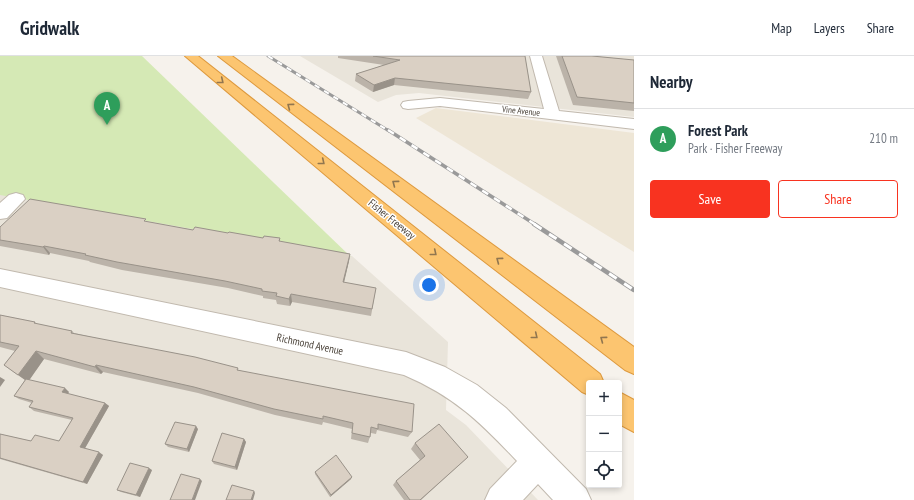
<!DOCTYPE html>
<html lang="en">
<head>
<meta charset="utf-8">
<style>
	body { margin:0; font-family:"PT Sans Narrow",sans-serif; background:#f6f6f7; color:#1f2937 }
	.controls { position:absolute; right:12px; bottom:12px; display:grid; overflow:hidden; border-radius:4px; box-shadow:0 2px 6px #0003 }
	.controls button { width:36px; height:36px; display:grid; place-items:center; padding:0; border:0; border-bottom:1px solid #e0e1e3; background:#fff; color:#1f2937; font:20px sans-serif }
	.you { position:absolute; left:429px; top:229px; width:14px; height:14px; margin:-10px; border:3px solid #fff; border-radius:50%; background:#1a73e8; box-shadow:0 0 0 6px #1a73e833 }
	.badge { display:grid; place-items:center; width:26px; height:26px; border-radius:50%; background:#f83320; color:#fff; font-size:13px; font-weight:700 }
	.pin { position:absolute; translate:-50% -33px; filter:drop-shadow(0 1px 2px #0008) }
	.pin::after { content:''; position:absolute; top:21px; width:14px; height:12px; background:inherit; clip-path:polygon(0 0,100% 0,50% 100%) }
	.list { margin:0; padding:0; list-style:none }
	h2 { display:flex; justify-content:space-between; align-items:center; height:52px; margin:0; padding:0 16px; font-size:17px }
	h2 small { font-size:13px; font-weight:400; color:#747a83 }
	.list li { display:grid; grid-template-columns:26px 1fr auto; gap:12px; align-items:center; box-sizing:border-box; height:60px; padding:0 16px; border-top:1px solid #e0e1e3 }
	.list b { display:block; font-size:15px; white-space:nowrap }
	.list p { margin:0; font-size:13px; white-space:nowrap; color:#747a83 }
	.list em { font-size:13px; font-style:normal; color:#747a83 }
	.actions { display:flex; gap:8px; padding:12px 16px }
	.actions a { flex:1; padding:9px 0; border:1px solid #f83320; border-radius:4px; text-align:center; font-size:14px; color:#f83320 }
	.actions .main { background:#f83320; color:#fff }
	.icon { flex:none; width:22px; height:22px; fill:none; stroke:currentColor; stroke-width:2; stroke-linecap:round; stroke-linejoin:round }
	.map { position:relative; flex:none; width:634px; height:444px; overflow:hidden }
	header { display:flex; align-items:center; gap:24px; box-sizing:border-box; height:56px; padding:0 20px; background:#fff; border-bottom:1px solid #e0e1e3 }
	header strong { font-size:19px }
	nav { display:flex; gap:22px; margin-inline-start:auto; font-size:14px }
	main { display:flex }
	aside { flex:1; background:#fff }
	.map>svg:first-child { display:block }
	.residential { fill:#e9e4da }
	.education { fill:#eee6d6 }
	.green { fill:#d5e9b5 }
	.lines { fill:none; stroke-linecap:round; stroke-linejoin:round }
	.minor-casing { stroke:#c1b9ae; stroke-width:2 }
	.highway-casing { stroke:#dd993e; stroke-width:2 }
	.minor { fill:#fff; fill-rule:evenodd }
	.highway { fill:#fcc570; fill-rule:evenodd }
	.rail-far2-casing { stroke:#9a9a9a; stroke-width:3 }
	.rail-far1-casing { stroke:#9a9a9a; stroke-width:3.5 }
	.rail-casing { stroke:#9a9a9a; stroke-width:4.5 }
	.rail-far2 { stroke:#fff; stroke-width:2; stroke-dasharray:5.5; stroke-linecap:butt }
	.rail-far1 { stroke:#fff; stroke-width:2.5; stroke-dasharray:7; stroke-linecap:butt }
	.rail { stroke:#fff; stroke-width:3; stroke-dasharray:9; stroke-linecap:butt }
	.wall { fill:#bbb3a9 }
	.shaded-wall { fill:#999289 }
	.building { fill:#dad0c4; stroke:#999289 }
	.oneway { stroke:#91764f }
	.labels { text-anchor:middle; stroke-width:3; stroke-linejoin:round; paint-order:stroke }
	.far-street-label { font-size:9px; fill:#4a4239; stroke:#fff }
	.street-label { font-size:11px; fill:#4a4239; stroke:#fff }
</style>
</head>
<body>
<header>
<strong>Gridwalk</strong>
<nav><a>Map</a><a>Layers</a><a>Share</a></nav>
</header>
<main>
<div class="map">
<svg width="634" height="444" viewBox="0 0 634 444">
	<rect width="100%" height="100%" fill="#f6f2ec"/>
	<!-- residential -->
	<g class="residential">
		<polygon points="300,0 634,0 634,61 419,37 396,39 378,46"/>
		<polygon points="0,138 352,200 448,286 446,354 466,369 538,444 0,444"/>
	</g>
	<!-- education -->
	<polygon class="education" points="436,52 634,77 634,196 416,62"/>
	<!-- green -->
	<polygon class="green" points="0,0 142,0 351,201 0,139"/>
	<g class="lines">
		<!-- minor casing -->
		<g class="minor-casing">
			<g id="minor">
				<polygon points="530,0 542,0 559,55 634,63 634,73 440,50 408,53 403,52 401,49 403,46 408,45 440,42 544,53"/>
				<polygon points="16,137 23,139 25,143 7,162 0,163 0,147 9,139"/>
				<path d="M 0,213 L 406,296 L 445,311 L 477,329 L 506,352 L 586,433 L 591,444 L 553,444 L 538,428 L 523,444 L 485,444 L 490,433 L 517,405 C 480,366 455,341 404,319 L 0,231 Z"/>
			</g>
		</g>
		<!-- highway casing -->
		<g class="highway-casing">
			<g id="highway">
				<polygon points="185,0 198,0 600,318 604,327 589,327 589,339 582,336"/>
				<polygon points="218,0 232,0 634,291 634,318 625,314"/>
				<polygon points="619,336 634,344 634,376 619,368"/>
			</g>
		</g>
		<!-- minor -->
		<use href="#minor" class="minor"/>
		<!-- highway -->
		<use href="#highway" class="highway"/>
		<!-- rail-far2 casing -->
		<g class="rail-far2-casing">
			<polyline id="rail-far2" points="268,0 389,75"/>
		</g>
		<!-- rail-far1 casing -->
		<g class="rail-far1-casing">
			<polyline id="rail-far1" points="388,74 536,169"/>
		</g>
		<!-- rail casing -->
		<g class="rail-casing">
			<polyline id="rail" points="534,168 634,234"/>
		</g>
		<!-- rail-far2 -->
		<use href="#rail-far2" class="rail-far2"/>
		<!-- rail-far1 -->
		<use href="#rail-far1" class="rail-far1"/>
		<!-- rail -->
		<use href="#rail" class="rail"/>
	</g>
	<!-- wall -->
	<g class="wall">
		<polygon points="338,0 525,0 531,36 528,43 394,29 373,36 355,25 356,18 384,9 338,2"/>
		<polygon points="556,0 592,0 634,4 634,55 573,49"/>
		<polygon points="147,166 193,174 263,182 280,182 280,186 350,198 349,205 344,227 376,232 371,260 292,246 290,250 277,248 276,244 263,242 263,240 228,232 122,214 90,206 89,205 50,197 49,199 0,190 0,171"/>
		<polygon points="0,259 35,266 37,268 72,275 74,277 239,314 412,376 408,381 377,374 376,378 371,377 368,387 351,383 352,373 323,366 322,369 275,359 198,337 103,316 101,318 44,303 29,324 69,336 67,338 105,347 109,350 85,392 103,399 87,428 0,403 0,378 31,385 59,385 72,364 34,355 29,351 32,347 19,343 14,340 25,324 4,309 15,295 0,291"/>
		<polygon points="198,373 189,396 168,391 165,388"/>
		<polygon points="244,383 246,386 237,414 214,408 212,405"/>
		<polygon points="415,387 468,401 421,444 404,444 393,429 396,425 420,404 411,393"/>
		<polygon points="152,414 140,441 121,436 117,434"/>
		<polygon points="315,416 351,423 330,441 315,418"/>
	</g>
	<!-- shaded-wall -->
	<g class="shaded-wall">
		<polygon points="395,22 394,29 373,36 374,29"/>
		<polygon points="44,190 50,197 49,199 43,191"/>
		<polygon points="350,198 349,205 342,234 343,226"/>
		<polygon points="291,238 292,246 290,250 289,243"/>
		<polygon points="36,295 44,303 28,326 18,319"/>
		<polygon points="96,309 103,316 101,318 95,311"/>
		<polygon points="0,321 5,324 0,331"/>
		<polygon points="65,332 69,336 66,340 62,336"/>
		<polygon points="105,347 109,350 84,394 80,391"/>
		<polygon points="196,370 198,373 189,396 187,393"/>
		<polygon points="244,383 246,386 237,414 235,411"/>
		<polygon points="99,396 103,399 87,428 83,426"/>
		<polygon points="149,412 152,414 140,441 136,439"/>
		<polygon points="352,421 351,423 330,441 331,439"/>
		<polygon points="200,423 202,425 195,444 192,444"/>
		<polygon points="254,435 255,437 253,444 251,444"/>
	</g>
	<!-- building -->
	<g class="building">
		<polygon points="373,0 525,0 531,36 395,22 374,29 356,18 400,4"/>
		<polygon points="562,0 592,0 634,4 634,47 577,41"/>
		<polygon points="30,143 146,163 144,165 193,174 195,171 228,177 229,176 263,182 264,180 280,182 279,185 350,198 343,226 376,232 372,253 291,238 289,243 276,240 277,237 262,235 262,233 225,225 117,206 85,199 86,198 44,190 43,191 0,184 0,171"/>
		<polygon points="0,259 35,266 34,267 72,275 71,277 195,301 238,312 237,314 414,348 412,376 378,368 378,373 371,371 370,381 352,377 353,367 323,360 323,363 274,353 194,331 96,309 95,311 36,295 18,319 4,309 19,290 0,286"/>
		<polygon points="26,323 65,332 62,336 105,347 80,391 99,396 83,426 0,402 0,378 31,385 35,379 59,385 73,362 29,351 33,345 14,340"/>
		<polygon points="175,366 196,370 187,393 165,388"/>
		<polygon points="439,368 468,401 420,444 410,444 396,425 425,400 415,387"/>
		<polygon points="222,377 244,383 235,411 212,405"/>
		<polygon points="336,399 352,421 331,439 315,416"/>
		<polygon points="130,407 149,412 136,439 117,434"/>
		<polygon points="181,418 200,423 192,444 170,444"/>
		<polygon points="232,429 254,435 251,444 226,444"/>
	</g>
	<!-- one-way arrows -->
	<defs><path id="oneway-chevron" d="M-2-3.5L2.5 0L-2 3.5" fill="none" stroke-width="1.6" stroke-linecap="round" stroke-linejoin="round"/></defs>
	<g class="oneway">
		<use href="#oneway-chevron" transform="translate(221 25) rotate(39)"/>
		<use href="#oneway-chevron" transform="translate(290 50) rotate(-143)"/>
		<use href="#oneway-chevron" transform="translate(322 106) rotate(39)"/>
		<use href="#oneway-chevron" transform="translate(395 127) rotate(-143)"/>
		<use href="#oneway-chevron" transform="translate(434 197) rotate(39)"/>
		<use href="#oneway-chevron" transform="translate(499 204) rotate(-143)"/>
		<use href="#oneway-chevron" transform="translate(535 280) rotate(39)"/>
		<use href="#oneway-chevron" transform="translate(603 283) rotate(-143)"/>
	</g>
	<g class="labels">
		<!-- far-street labels -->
		<g class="far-street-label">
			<text transform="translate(521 55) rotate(6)" y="3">Vine Avenue</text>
		</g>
		<!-- street labels -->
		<g class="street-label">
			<text transform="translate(392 163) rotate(39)" y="4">Fisher Freeway</text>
			<text transform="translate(310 288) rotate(12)" y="4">Richmond Avenue</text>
		</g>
	</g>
</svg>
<div class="controls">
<button>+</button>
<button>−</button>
<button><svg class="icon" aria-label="locate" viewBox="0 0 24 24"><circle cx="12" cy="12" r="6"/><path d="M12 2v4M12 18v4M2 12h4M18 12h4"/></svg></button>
</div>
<div class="you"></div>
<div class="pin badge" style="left:107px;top:69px;background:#2e9e5b">A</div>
</div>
<aside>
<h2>Nearby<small></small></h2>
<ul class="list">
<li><span class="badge" style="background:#2e9e5b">A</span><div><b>Forest Park</b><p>Park · Fisher Freeway</p></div><em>210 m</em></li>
</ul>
<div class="actions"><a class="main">Save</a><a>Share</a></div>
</aside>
</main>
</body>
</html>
